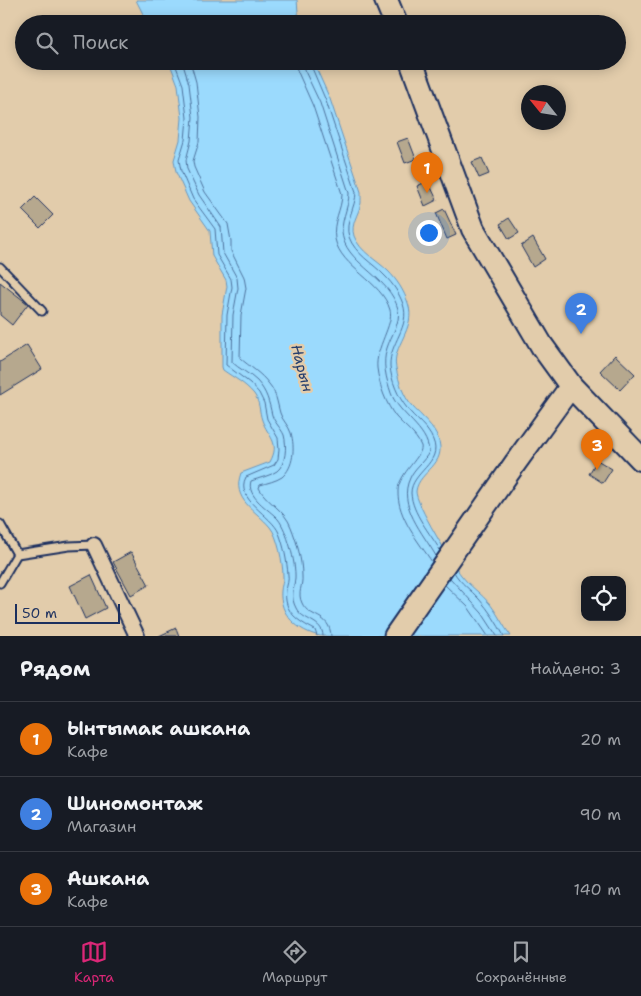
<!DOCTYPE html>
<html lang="ru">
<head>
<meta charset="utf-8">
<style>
	body { margin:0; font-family:"Shantell Sans",sans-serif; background:#242831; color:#f1f3f6 }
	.controls { position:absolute; right:15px; bottom:15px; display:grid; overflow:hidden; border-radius:10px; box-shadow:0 2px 12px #0003 }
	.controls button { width:45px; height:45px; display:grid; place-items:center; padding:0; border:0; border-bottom:1px solid #363941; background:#171b24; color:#f1f3f6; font:25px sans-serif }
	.compass { position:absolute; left:521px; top:85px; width:45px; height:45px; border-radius:50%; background:#171b24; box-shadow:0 2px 12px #0003; rotate:300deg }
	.scale { position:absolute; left:15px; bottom:12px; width:105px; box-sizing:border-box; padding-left:5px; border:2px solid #1b2f5e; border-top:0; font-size:14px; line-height:18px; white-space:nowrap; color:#1b2f5e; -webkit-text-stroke:4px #e2ccab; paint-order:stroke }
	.you { position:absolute; left:428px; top:232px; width:18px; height:18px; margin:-12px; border:4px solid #fff; border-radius:50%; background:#1a73e8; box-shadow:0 0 0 8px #1a73e833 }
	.badge { display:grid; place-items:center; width:32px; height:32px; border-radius:50%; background:#db2777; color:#fff; font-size:16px; font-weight:700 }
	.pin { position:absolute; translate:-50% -41px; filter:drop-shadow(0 1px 2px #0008) }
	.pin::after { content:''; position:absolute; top:26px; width:18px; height:15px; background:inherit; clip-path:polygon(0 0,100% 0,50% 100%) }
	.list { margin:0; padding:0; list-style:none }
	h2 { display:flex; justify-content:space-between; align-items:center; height:65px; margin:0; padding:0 20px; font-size:21px }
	h2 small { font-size:16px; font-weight:400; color:#9ea1a6 }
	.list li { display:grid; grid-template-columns:32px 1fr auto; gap:15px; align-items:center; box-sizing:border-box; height:75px; padding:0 20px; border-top:1px solid #363941 }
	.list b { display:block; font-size:19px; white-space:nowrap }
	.list p { margin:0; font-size:16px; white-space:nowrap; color:#9ea1a6 }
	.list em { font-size:16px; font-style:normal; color:#9ea1a6 }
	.icon { flex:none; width:28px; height:28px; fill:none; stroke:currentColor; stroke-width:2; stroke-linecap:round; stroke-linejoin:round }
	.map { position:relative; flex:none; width:641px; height:636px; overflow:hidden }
	.search { position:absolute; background:#171b24; box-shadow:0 2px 12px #0003; left:15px; right:15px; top:15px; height:55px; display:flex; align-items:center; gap:12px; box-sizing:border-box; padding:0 18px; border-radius:28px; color:#9ea1a6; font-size:19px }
	.sheet { height:290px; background:#171b24 }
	nav { display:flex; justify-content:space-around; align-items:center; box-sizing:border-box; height:70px; border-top:1px solid #363941; background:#171b24; font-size:14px; color:#9ea1a6 }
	nav a { display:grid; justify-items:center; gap:2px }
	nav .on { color:#db2777 }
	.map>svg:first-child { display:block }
	.water { fill:#9bdafd; stroke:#6896bd }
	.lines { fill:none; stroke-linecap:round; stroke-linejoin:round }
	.shore { stroke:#4e739e; stroke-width:1 }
	.building { fill:#b6a88e; stroke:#1b2f5e }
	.service-casing { stroke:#1b2f5e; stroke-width:11 }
	.minor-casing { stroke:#1b2f5e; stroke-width:18 }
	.primary-casing { stroke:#1b2f5e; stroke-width:25 }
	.trunk-casing { stroke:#1b2f5e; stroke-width:26 }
	.service { stroke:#e2ccab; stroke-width:7 }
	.minor { stroke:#e2ccab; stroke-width:14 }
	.primary { stroke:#e2ccab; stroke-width:21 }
	.trunk { stroke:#e2ccab; stroke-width:22 }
	.labels { text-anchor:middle; stroke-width:5; stroke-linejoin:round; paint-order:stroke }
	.water-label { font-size:15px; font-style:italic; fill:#28406e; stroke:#e2ccab }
</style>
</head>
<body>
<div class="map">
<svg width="641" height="636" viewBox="0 0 641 636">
	<rect width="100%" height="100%" fill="#e2ccab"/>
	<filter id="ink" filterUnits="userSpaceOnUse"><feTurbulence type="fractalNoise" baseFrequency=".02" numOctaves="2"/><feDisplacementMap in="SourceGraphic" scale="10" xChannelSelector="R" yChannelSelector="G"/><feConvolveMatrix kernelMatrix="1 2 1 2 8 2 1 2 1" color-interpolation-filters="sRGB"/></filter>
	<g filter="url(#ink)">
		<!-- water -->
		<g class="water">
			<polygon points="136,0 297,0 299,24 148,24"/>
			<path d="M 169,61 L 313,61 L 330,99 L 361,192 C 361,195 361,200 361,203 C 359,214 350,224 354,236 C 360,252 377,260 388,271 C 397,280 404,291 408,303 C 417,329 391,346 396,368 C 399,382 403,396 412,406 C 421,416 434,426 438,438 C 448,466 419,470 416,491 C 415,503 452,563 461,575 C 469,586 481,593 490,604 C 498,614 503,626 511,636 L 320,636 C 298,631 279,615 281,591 C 281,586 284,581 283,576 C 283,564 278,536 270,527 C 256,510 231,500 241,473 L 270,462 C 281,442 268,437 262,420 C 259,411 260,402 254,394 C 245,383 234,378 223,370 L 222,367 L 222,315 L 227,286 L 226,280 L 212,256 L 210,231 L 189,201 L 176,172 L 174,160 L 180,140 L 182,118 L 178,85 Z"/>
		</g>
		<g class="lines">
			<!-- shore -->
			<g class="shore">
				<path d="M 174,61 L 183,85 L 187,118 L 185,140 L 179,160 L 181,171 L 193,199 L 215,229 L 217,255 L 231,279 L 232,287 L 227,315 L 226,365 L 250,383 L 259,393 L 264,403 L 267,419 L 278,438 L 279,449 L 278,459 L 274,465 L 246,477 C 234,500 272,515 279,533 C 284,546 287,561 288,575 C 289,580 287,585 286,590 C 283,612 298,621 315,630 L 317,636"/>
				<path d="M 182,61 L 189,84 L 193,117 L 191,141 L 186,160 L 187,169 L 199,195 L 221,227 L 223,253 L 237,278 L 238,288 L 233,315 L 232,362 C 239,369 249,373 257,381 C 267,392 269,402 272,415 C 274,422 281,428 284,435 C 287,446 286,464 277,471 C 270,476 259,478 251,481 C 246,497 269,509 278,519 C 287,530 296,563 295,578 C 294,589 290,597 296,608 C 302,621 323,620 323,636"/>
				<path d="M 190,61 L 196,82 L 200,117 L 199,142 L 193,161 L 194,167 L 205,192 L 228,224 L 231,241 L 231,251 L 244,277 L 246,288 L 241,315 L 240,358 C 250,367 261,373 269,384 C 276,392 277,402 280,413 C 282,420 289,426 291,433 C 295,447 294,467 282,477 C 276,481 267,483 260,485 L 259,488 C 267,503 285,510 291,527 C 297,542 302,560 302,576 C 303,586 297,593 302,603 C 309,619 330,613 331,636"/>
				<path d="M 295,61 L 297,70 L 313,106 L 342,194 C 342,210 332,221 335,239 C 341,268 382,281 390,310 C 394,324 375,348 377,368 C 379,385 386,404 396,417 C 404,426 416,434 421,446 C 424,455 398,474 398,491 C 397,517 419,542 432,562"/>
				<path d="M 303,61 L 303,67 L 320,103 L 349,193 C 349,209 339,222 343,238 C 350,265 390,278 398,309 C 401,323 391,335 387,348 C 382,363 386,378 391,393 C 399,415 428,428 429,452 C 424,462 414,468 410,478 C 397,505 423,533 436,556"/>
				<path d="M 309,61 L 326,101 L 356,192 C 356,207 344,222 349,237 C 355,254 373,263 385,276 C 393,284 399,293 403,304 C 411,327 389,343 390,366 C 391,380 398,397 407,408 C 415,419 428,427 433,440 C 443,463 411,472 411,493 C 412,513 430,533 440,550"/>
				<path d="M 454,572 C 460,583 471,590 479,599 C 489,610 497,623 504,636"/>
				<polyline points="450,578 482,613 497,636"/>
				<polyline points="445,585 468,607 488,636"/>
			</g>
		</g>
		<!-- building -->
		<g class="building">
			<polygon points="408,138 416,159 405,163 397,142"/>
			<polygon points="482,158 489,174 479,178 472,162"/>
			<polygon points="428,181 437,200 425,206 417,186"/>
			<polygon points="35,197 53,215 40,228 22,210"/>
			<polygon points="444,209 456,235 447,239 436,213"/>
			<polygon points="509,218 519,233 509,239 500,224"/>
			<polygon points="533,238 545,259 533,267 521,246"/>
			<polygon points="0,282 28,304 12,325 0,315"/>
			<polygon points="27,345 42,369 0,395 0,362"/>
			<polygon points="615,355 635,374 620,390 600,371"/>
			<polygon points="597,460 612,469 603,483 589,474"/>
			<polygon points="131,552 149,585 131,595 113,562"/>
			<polygon points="91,575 106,608 85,619 70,586"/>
			<polygon points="176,628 179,636 159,636"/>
		</g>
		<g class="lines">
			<!-- service casing -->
			<g class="service-casing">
				<g id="service">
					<polyline points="0,267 42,311"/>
					<polyline points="0,524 17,554 0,583"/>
					<polyline points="17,554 69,546 94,545"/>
				</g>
			</g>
			<!-- minor casing -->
			<g class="minor-casing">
				<polyline id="minor" points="94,545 137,636"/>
			</g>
			<!-- primary casing -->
			<g class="primary-casing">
				<polyline id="primary" points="395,636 516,462 571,386"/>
			</g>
			<!-- trunk casing -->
			<g class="trunk-casing">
				<g id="trunk">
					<polyline points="386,0 396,24"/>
					<polyline points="411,61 473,229 542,346 571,386 641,459"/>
				</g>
			</g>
			<!-- service -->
			<use href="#service" class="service"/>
			<!-- minor -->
			<use href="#minor" class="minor"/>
			<!-- primary -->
			<use href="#primary" class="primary"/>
			<!-- trunk -->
			<use href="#trunk" class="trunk"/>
		</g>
	</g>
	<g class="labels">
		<!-- water labels -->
		<g class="water-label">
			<text transform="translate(302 368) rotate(75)" y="5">Нарын</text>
		</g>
	</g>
</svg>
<div class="controls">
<button><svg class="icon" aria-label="locate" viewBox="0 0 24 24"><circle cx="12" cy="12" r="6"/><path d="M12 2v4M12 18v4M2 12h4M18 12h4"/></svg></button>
</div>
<svg class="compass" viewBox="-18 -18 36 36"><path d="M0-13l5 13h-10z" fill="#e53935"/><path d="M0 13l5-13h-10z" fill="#9ea1a6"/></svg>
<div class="scale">50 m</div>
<div class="you"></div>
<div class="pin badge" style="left:427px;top:193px;background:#e8710a">1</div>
<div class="pin badge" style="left:581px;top:334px;background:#3f7fe0">2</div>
<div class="pin badge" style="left:597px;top:470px;background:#e8710a">3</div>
<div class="search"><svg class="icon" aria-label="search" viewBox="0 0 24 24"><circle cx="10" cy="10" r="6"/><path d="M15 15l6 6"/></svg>Поиск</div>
</div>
<section class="sheet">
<h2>Рядом<small>Найдено: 3</small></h2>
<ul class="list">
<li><span class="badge" style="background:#e8710a">1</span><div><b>Ынтымак ашкана</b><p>Кафе</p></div><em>20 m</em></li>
<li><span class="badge" style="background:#3f7fe0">2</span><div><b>Шиномонтаж</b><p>Магазин</p></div><em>90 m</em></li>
<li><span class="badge" style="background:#e8710a">3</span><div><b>Ашкана</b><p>Кафе</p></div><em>140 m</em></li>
</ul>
</section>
<nav>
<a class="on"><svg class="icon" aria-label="map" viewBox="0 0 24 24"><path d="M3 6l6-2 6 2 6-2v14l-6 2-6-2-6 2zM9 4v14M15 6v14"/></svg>Карта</a>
<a><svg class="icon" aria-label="directions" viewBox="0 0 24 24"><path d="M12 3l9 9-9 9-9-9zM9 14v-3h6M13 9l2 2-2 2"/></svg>Маршрут</a>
<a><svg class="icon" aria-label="saved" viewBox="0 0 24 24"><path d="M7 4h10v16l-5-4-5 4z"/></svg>Сохранённые</a>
</nav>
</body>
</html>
